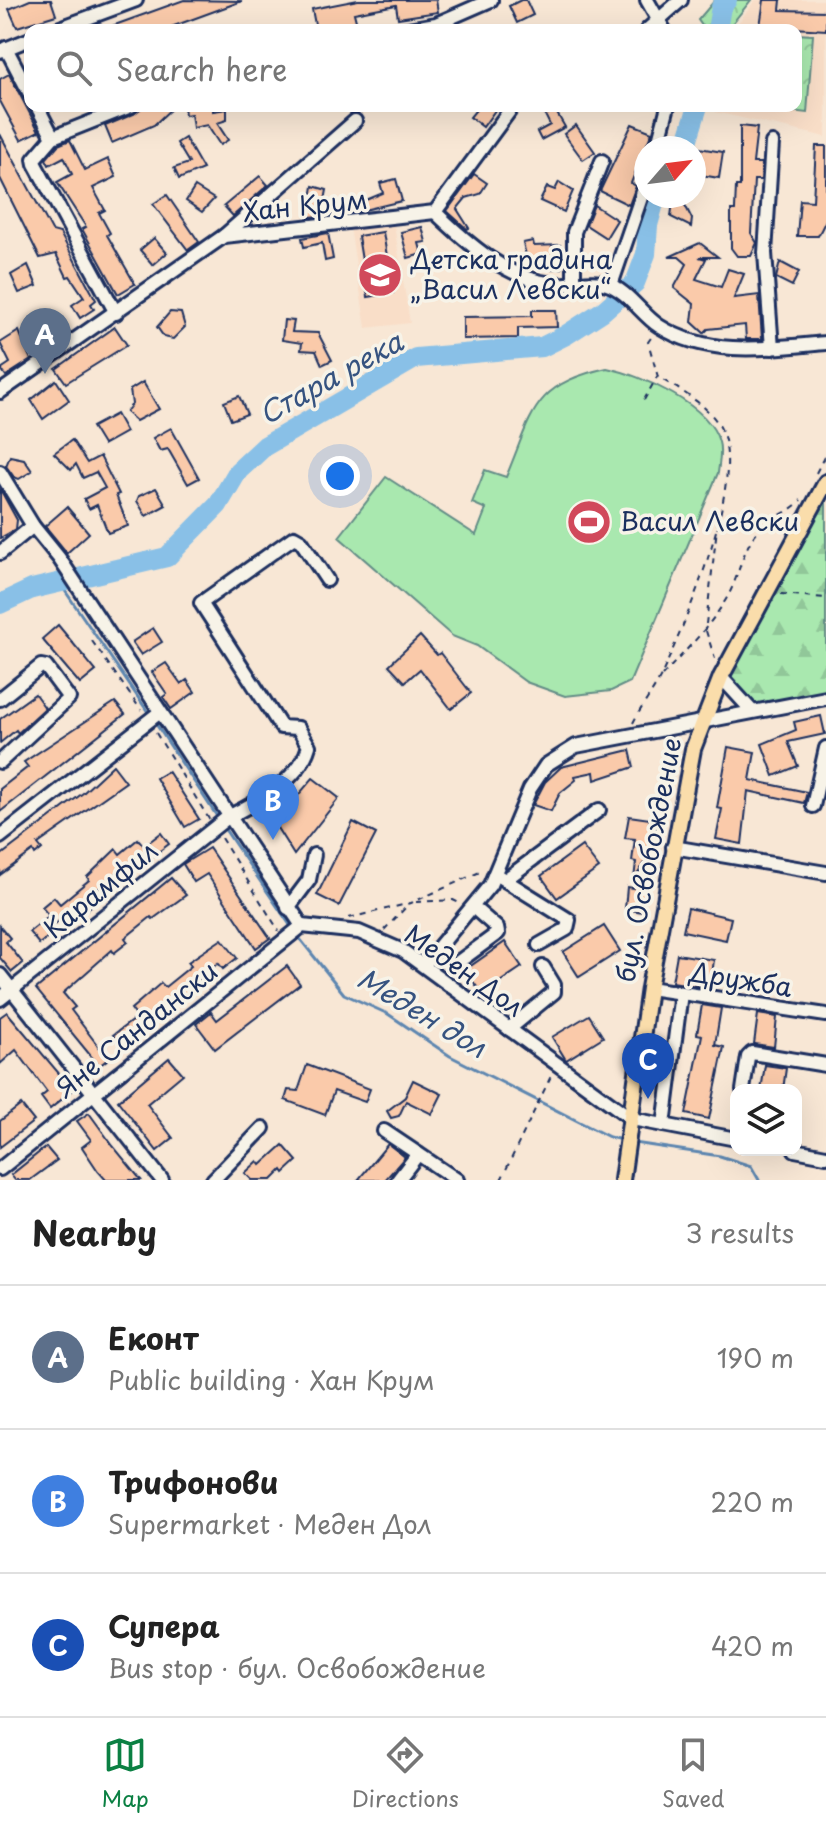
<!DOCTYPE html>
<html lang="en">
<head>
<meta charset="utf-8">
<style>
	body { margin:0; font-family:"Playpen Sans",sans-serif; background:#f2f2f2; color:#222 }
	.controls { position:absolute; right:24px; bottom:24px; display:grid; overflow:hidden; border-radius:16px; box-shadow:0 8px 32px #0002 }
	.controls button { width:72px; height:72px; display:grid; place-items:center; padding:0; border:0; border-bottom:2px solid #e0e0e0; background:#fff; color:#222; font:40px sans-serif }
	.compass { position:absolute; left:634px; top:136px; width:72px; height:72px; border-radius:50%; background:#fff; box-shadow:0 8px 32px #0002; rotate:62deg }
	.you { position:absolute; left:340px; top:476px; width:28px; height:28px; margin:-20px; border:6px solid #fff; border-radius:50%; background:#1a73e8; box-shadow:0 0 0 12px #1a73e833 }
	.badge { display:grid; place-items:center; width:52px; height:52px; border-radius:50%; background:#0b8043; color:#fff; font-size:26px; font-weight:700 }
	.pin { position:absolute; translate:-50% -66px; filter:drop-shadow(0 2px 4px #0008) }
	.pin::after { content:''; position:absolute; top:42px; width:28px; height:24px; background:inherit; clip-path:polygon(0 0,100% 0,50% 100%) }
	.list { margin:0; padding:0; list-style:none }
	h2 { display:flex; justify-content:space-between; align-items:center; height:104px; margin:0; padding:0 32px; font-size:34px }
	h2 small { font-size:26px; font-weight:400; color:#767676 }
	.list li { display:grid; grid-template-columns:52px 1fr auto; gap:24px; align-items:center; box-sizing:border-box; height:144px; padding:0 32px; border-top:2px solid #e0e0e0 }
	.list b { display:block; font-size:30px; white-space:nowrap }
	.list p { margin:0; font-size:26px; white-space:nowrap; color:#767676 }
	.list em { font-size:26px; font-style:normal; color:#767676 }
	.icon { flex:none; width:44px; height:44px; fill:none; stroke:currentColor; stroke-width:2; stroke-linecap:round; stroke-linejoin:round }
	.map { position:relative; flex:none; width:826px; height:1180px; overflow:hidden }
	.search { position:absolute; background:#fff; box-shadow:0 8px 32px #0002; left:24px; right:24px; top:24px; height:88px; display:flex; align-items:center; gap:20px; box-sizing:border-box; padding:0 28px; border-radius:16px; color:#767676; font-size:30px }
	.sheet { height:536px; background:#fff }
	nav { display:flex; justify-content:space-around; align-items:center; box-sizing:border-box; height:112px; border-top:2px solid #e0e0e0; background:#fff; font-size:22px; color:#767676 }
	nav a { display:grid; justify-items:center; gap:4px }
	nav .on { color:#0b8043 }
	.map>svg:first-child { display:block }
	.built { fill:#f9dec8 }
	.grass { fill:#a9e8af; stroke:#628c86; stroke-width:2 }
	.forest { fill:url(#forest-firs); stroke:#628c86; stroke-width:2 }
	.park { fill:url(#park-crowns); stroke:#628c86; stroke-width:2 }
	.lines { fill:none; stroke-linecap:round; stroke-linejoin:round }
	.stream { stroke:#5d86b0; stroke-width:3 }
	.river { stroke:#89c0e7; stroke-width:20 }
	.building { fill:#facaaa; stroke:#1b2f5e; stroke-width:2 }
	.minor-casing { stroke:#1b2f5e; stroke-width:18 }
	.major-casing { stroke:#1b2f5e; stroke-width:20 }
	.path { stroke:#1b2f5e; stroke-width:2; stroke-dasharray:6 6; stroke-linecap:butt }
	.minor { stroke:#f7f3e8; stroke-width:12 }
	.major { stroke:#faddab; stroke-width:14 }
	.labels { text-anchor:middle; stroke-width:7; stroke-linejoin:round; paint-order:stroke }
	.street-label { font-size:26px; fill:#1b2f5e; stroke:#f7f3e8 }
	.poi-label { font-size:26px; fill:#1b2f5e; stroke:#f7f3e8; text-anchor:start }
	.water-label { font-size:28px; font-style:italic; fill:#365380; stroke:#f7f3e8 }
</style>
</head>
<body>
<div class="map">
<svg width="826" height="1180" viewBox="0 0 826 1180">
	<defs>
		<pattern id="forest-firs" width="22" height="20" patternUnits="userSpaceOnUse" patternTransform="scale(2)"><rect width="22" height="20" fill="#a9e8af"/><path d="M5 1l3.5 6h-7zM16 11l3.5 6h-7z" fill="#91c799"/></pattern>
		<pattern id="park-crowns" width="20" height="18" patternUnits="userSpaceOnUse" patternTransform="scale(2)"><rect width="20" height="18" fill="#a9e8af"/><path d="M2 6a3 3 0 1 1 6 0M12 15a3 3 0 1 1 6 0" fill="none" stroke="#91c799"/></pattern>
	</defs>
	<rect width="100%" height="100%" fill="#f8e7d5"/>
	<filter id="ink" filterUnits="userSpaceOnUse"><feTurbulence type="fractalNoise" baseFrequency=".0125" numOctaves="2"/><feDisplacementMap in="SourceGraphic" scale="16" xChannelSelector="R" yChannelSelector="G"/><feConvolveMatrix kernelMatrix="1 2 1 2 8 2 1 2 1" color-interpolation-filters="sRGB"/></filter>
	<g filter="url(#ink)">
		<!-- built -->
		<g class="built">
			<polygon points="755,0 826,0 826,137 715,112 717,106 796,106 796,30 733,30"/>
			<polygon points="393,219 410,323 366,328 350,227"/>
		</g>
		<!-- grass -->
		<path class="grass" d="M 607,368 C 641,375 710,405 719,442 C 722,452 719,463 718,473 L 630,682 L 611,691 L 565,696 L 526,682 L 477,646 L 452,636 L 339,537 L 386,477 L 476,535 L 486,509 L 472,503 L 485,470 L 506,477 C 533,413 532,384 607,368 Z"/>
		<!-- forest -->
		<polygon class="forest" points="826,482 826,698 752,711 721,677"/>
		<!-- park -->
		<g class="park">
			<polygon points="715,0 751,0 727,30 705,30 698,20"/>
			<polygon points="796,34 813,35 807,113 748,106 796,106"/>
		</g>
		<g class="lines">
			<!-- stream -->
			<g class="stream">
				<polyline points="59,582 150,715"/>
				<polyline points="154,721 218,818"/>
				<polyline points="222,825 292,928"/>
				<polyline points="296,934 344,994 388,1014 450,1056 609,1137 622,1140"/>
				<polyline points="634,1143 720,1156 751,1166 759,1180"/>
			</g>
			<!-- river -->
			<g class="river">
				<polyline points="717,30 721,7 727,0"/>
				<polyline points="685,148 698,106"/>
				<polyline points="0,604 32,589 167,557 218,505 238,471 265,446 416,358 542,347 566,335 603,311 635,283 646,254 648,225 656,196"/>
			</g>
		</g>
		<!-- building -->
		<g class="building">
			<polygon points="30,0 51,0 56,15 17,27 9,9"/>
			<polygon points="184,0 242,1 163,30 101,30"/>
			<polygon points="358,0 436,0 438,12 398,18 396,5 354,13 357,25 316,30 312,9"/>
			<polygon points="521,0 526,0 533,15 517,23 509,6"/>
			<polygon points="764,0 781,0 780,10 826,11 826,30 760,26"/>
			<polygon points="9,74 39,131 21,140 0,101 0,79"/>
			<polygon points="144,106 174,106 154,125 112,143 105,126 134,114"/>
			<polygon points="184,106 213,106 213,111 227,109 227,120 217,123 228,140 220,145 207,125 193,128 191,114 185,115"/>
			<polygon points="479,106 498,106 483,127 470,117"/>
			<polygon points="555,110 565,127 541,140 537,132 550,125 545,115"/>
			<polygon points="632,124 652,132 631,183 636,186 629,205 600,191"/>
			<polygon points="576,125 595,152 583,160 564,134"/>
			<polygon points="740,126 757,128 753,163 762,163 761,180 754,180 751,233 757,243 751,256 737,256 731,248 731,210 735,210 736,186 740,186"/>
			<polygon points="0,134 52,231 60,233 96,300 91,304 94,309 80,318 72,305 84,297 70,276 67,277 56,254 40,258 0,178"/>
			<polygon points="185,138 203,169 179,179 174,168 189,163 177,143"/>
			<polygon points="70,140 85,170 108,159 116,177 93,188 105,210 99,213 110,233 107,235 135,284 118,294 82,229 86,227 57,182 72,174 64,157 49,165 46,159 58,145"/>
			<polygon points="816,146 826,146 826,220 818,236 797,236 800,200 813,201"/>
			<polygon points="699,148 723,152 719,178 695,174"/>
			<polygon points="474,174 487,183 480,194 466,198 457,209 469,228 467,229 447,211"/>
			<polygon points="260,176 268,185 233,216 224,206"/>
			<polygon points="396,179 402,201 351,213 349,207 383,193 380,183"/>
			<polygon points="559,182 573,191 564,212 540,201 547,187 555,190"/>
			<polygon points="313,186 327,190 322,216 308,217"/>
			<polygon points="195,187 214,199 202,212 186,201"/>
			<polygon points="167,195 199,242 188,250 153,204"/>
			<polygon points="673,201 685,205 692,219 691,227 671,217"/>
			<polygon points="594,205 617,220 606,238 586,225"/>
			<polygon points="422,227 426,242 419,243 422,254 408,258 401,232"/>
			<polygon points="383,232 393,293 368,297 358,236"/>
			<polygon points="328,233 333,259 325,261 322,243 304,247 302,238"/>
			<polygon points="154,238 167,253 153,265 140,250"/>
			<polygon points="533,241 534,246 560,245 562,268 547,269 546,262 529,267 523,243"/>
			<polygon points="700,243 718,257 699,257 706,259 696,279 721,287 728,269 744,274 734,298 759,295 762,339 746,339 745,325 708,329 704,333 692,322 694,304 674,288 687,264 679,257 669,257"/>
			<polygon points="780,262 799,272 792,286 776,278"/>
			<polygon points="28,265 37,286 19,293 11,275"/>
			<polygon points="532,310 556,310 557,327 518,328 518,338 463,339 463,317 532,316"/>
			<polygon points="51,311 64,331 40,346 31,323"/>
			<polygon points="170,312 181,313 185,327 173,339 164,337 157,327"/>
			<polygon points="284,320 294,321 292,332 318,333 332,360 322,365 316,351 301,350 302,343 282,340"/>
			<polygon points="115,327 127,345 66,383 56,369"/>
			<polygon points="19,331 31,360 6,376 1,369 10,363 0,343"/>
			<polygon points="56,380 69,400 43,419 31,400"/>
			<polygon points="143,382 159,409 136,421 126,412 132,404 130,390"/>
			<polygon points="239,396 247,414 231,420 224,402"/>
			<polygon points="116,414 126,432 103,445 92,427"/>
			<polygon points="171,428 199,478 188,484 168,449 160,451 153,438"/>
			<polygon points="72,440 87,463 100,456 119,494 116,495 128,526 108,533 97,505 89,509 84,499 105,488 96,472 83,478 76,464 71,470 54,453"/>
			<polygon points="10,456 24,459 32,471 19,479 14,477 6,466"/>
			<polygon points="156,488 166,505 146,516 137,501 139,496"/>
			<polygon points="0,489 17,520 16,529 0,538"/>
			<polygon points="67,507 89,533 67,553 45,526"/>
			<polygon points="58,625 96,671 80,684 42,639"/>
			<polygon points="153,628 162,642 141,655 132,642"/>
			<polygon points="420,636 437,655 440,653 471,693 451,709 420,669 405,682 389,665"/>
			<polygon points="166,663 181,684 187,680 195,692 171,709 163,697 167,694 152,672"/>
			<polygon points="35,694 45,708 18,733 16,730 0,743 0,719"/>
			<polygon points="115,702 125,714 0,812 0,789 28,767 24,762"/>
			<polygon points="821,716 825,734 788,742 798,766 774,776 762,744 796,730 794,722"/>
			<polygon points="728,747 755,752 750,780 807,792 804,803 748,791 742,844 716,839 722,809 717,808"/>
			<polygon points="630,750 634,767 595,780 594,772 575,776 576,780 560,793 551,811 533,805 545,782 561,767"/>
			<polygon points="113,765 126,782 38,844 42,849 35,855 33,851 0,875 0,856 83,793"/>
			<polygon points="168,771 199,819 185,827 156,778"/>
			<polygon points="313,778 339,798 294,855 274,823"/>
			<polygon points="629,816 650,819 649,827 656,828 652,861 646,861 635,878 647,879 643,912 625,909 627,887 633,888 636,862 632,861 635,839 625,838"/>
			<polygon points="353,822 376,834 339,906 317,895"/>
			<polygon points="161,833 169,844 141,865 135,858 87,898 92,905 81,914 75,907 48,930 52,934 39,944 29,932 49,916 42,907 54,897 60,904 89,880 87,877 116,849 120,854 138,839 144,846"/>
			<polygon points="582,846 599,868 557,898 541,876"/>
			<polygon points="209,848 270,938 256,948 207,874 194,882 183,864"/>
			<polygon points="171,878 186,895 153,919 151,917 125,938 128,942 114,953 112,950 63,993 75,1007 71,1010 108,1059 99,1066 36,989"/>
			<polygon points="688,908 731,918 726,940 683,931"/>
			<polygon points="0,926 10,938 6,942 23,963 12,972 0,958"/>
			<polygon points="604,926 620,951 579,977 563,952"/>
			<polygon points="222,939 237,958 223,969 218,963 194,983 198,988 183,1000 180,996 131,1031 137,1039 124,1049 113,1035 137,1017 131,1009 161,983 165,987 191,966 188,962"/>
			<polygon points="505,942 522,967 482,994 465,970"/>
			<polygon points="677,954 714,960 710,988 672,982"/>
			<polygon points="287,966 300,984 215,1049 196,1024 211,1012 217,1020"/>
			<polygon points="702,1005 721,1008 715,1045 724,1047 709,1119 686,1114 702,1035 697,1034"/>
			<polygon points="7,1012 73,1090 50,1109 41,1097 47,1092 16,1050 0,1064 0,1017"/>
			<polygon points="758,1014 777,1017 774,1047 754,1044"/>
			<polygon points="589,1015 603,1037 566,1060 552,1037"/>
			<polygon points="169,1058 183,1074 147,1104 173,1138 157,1151 118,1101"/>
			<polygon points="307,1065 370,1089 365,1102 334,1091 325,1115 285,1100 288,1090 298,1091"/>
			<polygon points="765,1065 786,1068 783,1090 761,1090"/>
			<polygon points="413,1080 442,1094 432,1114 406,1101 399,1116 391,1118 387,1111 405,1097"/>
			<polygon points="21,1105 34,1121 0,1147 0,1121"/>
			<polygon points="89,1113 113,1146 141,1180 106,1180 98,1171 82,1147 91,1140 77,1121"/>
			<polygon points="388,1144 405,1157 385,1180 358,1180"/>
			<polygon points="283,1145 297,1161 284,1173 282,1170 272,1180 252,1180 245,1173 258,1161 261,1165"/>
			<polygon points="46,1147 57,1160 30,1180 15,1180 11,1175"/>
		</g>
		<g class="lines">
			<!-- minor casing -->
			<g class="minor-casing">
				<g id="minor">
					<polyline points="647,0 664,30"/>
					<polyline points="55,30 136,0"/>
					<polyline points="402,30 436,24 491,0"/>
					<polyline points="647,30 681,0"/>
					<polyline points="6,48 30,94"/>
					<polyline points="0,51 30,39"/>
					<polyline points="37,106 53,137 34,159 35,164 116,313"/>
					<polyline points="53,137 131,106"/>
					<polyline points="657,148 668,106"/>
					<path d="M 435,212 C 467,243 506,278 552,284 C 570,286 591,279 607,284 C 627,290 642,315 659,326 C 709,358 771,348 826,343"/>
					<polyline points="224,236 355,121"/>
					<polyline points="574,285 574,232 602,161"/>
					<polyline points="611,285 646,183"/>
					<polyline points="772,348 765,253 772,143"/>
					<polyline points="0,392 224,236 435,212 513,106"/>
					<polyline points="0,472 33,526 59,558 302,926 359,932 403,951 632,1119 736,1139"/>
					<polyline points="0,553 33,526"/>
					<polyline points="721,677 752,711"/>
					<polyline points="0,699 41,666 46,667 69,698 0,762"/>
					<polyline points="813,806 826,748"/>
					<polyline points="0,837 160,712"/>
					<polyline points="673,847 826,873"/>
					<polyline points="495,874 569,920 567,929 539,945"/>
					<polyline points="505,880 599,810"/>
					<polyline points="288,908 309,880 314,855"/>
					<polyline points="457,963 498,933 497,928 474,908"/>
					<polyline points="424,965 490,885 530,789 546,765 576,746 826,698"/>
					<polyline points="0,975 162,1180"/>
					<polyline points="649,988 826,1015"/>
					<path d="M 0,999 L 228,817 C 259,801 299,781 309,746 L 298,728 L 281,727 L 201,603 L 294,537 L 301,541 L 327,580"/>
					<polyline points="509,1029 554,992 554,985 543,967"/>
					<polyline points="743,1090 748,1057 752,1053 826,1065"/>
					<polyline points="664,1125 681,993"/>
					<polyline points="384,1131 457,1180"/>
					<polyline points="795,1150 826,1156"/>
					<polyline points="0,1169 302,926"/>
					<polyline points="213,1180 263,1128"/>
					<polyline points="398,1180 418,1154"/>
				</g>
			</g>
			<!-- major casing -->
			<g class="major-casing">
				<polyline id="major" points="622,1180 649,988 693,749 721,677 826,482"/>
			</g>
			<!-- path -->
			<g class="path">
				<polyline points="644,400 657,377"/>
				<polyline points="816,473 826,453"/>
				<polyline points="781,594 826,598"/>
				<polyline points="706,624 717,528"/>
				<polyline points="706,631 715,659"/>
				<polyline points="92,641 141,710"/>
				<path d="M 662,676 C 686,650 712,625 729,594 C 739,575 743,548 757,532 C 769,517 789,514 801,500"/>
				<path d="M 633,723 C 641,707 653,692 661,676 C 685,623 745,486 722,431 C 711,406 680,390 658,377 L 648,342 L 653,335"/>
				<polyline points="156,733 209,819"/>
				<polyline points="221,838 279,931"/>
				<polyline points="416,902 453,900 461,904"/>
				<polyline points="349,918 411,903 482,871"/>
				<polyline points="384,930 410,903"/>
				<polyline points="501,1180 552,1074"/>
			</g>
			<!-- minor -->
			<use href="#minor" class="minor"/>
			<!-- major -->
			<use href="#major" class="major"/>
		</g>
	</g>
	<!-- icons -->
	<defs>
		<g id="school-disc" transform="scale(2.3)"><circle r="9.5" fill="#d1495b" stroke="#f7f3e8"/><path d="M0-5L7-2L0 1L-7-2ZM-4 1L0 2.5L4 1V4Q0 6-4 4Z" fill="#fff"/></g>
		<g id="stadium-disc" transform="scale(2.3)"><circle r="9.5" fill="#d1495b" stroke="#f7f3e8"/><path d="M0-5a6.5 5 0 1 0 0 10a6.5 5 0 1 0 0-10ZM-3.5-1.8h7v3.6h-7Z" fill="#fff"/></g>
	</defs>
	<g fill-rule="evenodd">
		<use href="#school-disc" x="380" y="275"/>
		<use href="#stadium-disc" x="589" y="522"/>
	</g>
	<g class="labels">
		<!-- street labels -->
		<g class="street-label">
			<text transform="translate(305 206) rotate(-6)" y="9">Хан Крум</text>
			<text transform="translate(649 860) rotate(-79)" y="9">бул. Освобождение</text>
			<text transform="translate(101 890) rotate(-39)" y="9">Карамфил</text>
			<text transform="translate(464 971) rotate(35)" y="9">Меден Дол</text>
			<text transform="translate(741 980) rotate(9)" y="9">Дружба</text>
			<text transform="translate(137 1030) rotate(-39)" y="9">Яне Сандански</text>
		</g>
		<!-- poi labels -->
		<g class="poi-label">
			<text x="411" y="269">Детска градина<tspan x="411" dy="30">„Васил Левски“</tspan></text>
			<text x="620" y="531">Васил Левски</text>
		</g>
		<!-- water labels -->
		<g class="water-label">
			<text transform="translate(331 378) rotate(-29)" y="10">Стара река</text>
			<text transform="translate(422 1013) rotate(31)" y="10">Меден дол</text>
		</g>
	</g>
</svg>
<div class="controls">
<button><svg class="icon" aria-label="layers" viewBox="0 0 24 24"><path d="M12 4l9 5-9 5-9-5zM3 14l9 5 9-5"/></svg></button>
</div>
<svg class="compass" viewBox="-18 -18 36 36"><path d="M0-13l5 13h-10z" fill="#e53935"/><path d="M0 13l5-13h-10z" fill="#767676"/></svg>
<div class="you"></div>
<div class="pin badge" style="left:45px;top:374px;background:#5c6f8a">A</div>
<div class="pin badge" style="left:273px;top:840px;background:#3f7fe0">B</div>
<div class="pin badge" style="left:648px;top:1099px;background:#1a4fb4">C</div>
<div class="search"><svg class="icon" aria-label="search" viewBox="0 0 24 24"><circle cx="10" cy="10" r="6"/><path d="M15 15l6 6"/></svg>Search here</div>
</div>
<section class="sheet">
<h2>Nearby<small>3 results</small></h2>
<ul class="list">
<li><span class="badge" style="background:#5c6f8a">A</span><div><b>Еконт</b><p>Public building · Хан Крум</p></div><em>190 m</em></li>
<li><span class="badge" style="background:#3f7fe0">B</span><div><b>Трифонови</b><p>Supermarket · Меден Дол</p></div><em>220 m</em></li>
<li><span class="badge" style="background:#1a4fb4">C</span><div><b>Супера</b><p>Bus stop · бул. Освобождение</p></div><em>420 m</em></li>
</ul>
</section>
<nav>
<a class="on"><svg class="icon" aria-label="map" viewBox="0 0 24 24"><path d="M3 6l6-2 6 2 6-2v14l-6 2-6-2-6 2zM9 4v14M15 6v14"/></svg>Map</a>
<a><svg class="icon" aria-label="directions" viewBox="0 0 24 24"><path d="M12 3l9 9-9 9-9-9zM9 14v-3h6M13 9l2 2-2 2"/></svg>Directions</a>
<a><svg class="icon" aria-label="saved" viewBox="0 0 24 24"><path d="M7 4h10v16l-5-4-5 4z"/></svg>Saved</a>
</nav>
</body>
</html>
